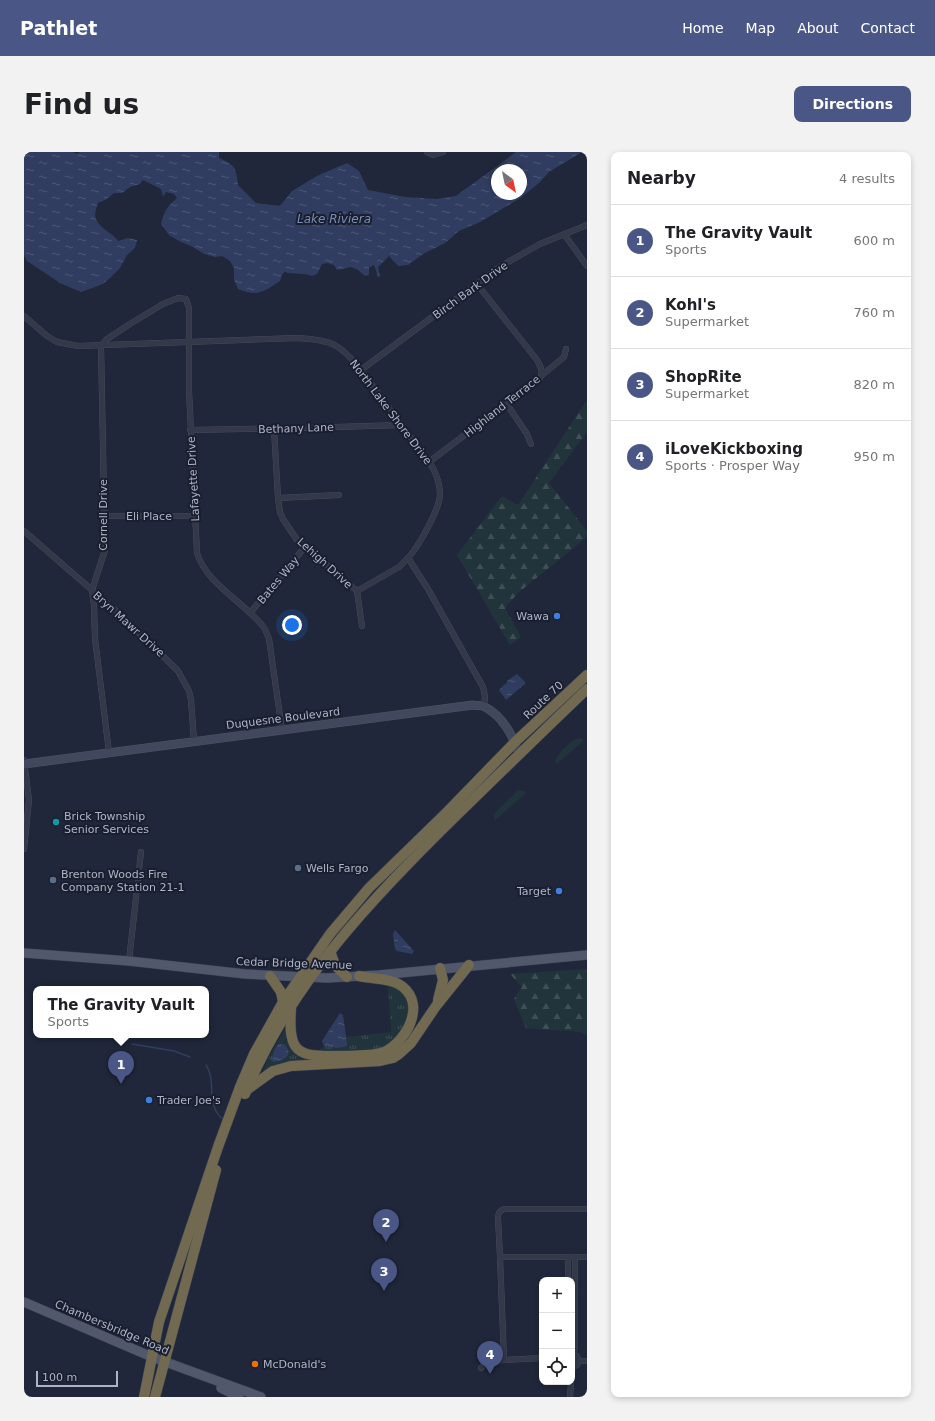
<!DOCTYPE html>
<html lang="en">
<head>
<meta charset="utf-8">
<style>
	body { margin:0; font-family:"DejaVu Sans",sans-serif; background:#f2f2f2; color:#202124 }
	.controls { position:absolute; right:12px; bottom:12px; display:grid; overflow:hidden; border-radius:8px; box-shadow:0 2px 6px #0003 }
	.controls button { width:36px; height:36px; display:grid; place-items:center; padding:0; border:0; border-bottom:1px solid #e0e0e0; background:#fff; color:#202124; font:20px sans-serif }
	.compass { position:absolute; left:467px; top:12px; width:36px; height:36px; border-radius:50%; background:#fff; box-shadow:0 2px 6px #0003; rotate:147deg }
	.scale { position:absolute; left:12px; bottom:10px; width:82px; box-sizing:border-box; padding-left:4px; border:2px solid #aeb4c7; border-top:0; font-size:11px; line-height:14px; white-space:nowrap; color:#aeb4c7; -webkit-text-stroke:3px #191f2f; paint-order:stroke }
	.you { position:absolute; left:268px; top:473px; width:14px; height:14px; margin:-10px; border:3px solid #fff; border-radius:50%; background:#1a73e8; box-shadow:0 0 0 6px #1a73e833 }
	.badge { display:grid; place-items:center; width:26px; height:26px; border-radius:50%; background:#4a5786; color:#fff; font-size:13px; font-weight:700 }
	.pin { position:absolute; translate:-50% -33px; filter:drop-shadow(0 1px 2px #0008) }
	.pin::after { content:''; position:absolute; top:21px; width:14px; height:12px; background:inherit; clip-path:polygon(0 0,100% 0,50% 100%) }
	.popup { position:absolute; left:9px; top:834px; width:176px; height:52px; box-sizing:border-box; display:grid; place-content:center; border-radius:8px; background:#fff; filter:drop-shadow(0 1px 3px #0005); font-size:13px; white-space:nowrap; color:#757577 }
	.popup b { font-size:15px; color:#202124 }
	.popup::after { content:''; position:absolute; left:50%; top:100%; margin-left:-8px; border:8px solid transparent; border-top-color:#fff }
	.list { margin:0; padding:0; list-style:none }
	h2 { display:flex; justify-content:space-between; align-items:center; height:52px; margin:0; padding:0 16px; font-size:17px }
	h2 small { font-size:13px; font-weight:400; color:#757577 }
	.list li { display:grid; grid-template-columns:26px 1fr auto; gap:12px; align-items:center; box-sizing:border-box; height:72px; padding:0 16px; border-top:1px solid #e0e0e0 }
	.list b { display:block; font-size:15px; white-space:nowrap }
	.list p { margin:0; font-size:13px; white-space:nowrap; color:#757577 }
	.list em { font-size:13px; font-style:normal; color:#757577 }
	.icon { flex:none; width:22px; height:22px; fill:none; stroke:currentColor; stroke-width:2; stroke-linecap:round; stroke-linejoin:round }
	.map { position:relative; flex:none; width:563px; height:1245px; overflow:hidden; border-radius:8px }
	header { display:flex; align-items:center; gap:24px; box-sizing:border-box; height:56px; padding:0 20px; background:#4a5786; color:#fff }
	header strong { font-size:19px }
	nav { display:flex; gap:22px; margin-inline-start:auto; font-size:14px }
	.intro { display:flex; align-items:center; justify-content:space-between; box-sizing:border-box; height:96px; padding:0 24px }
	h1 { margin:0; font-size:28px }
	.button { padding:10px 18px; border-radius:8px; background:#4a5786; color:#fff; font-size:14px; font-weight:700 }
	main { display:flex; gap:24px; padding:0 24px }
	aside { flex:1; background:#fff; border-radius:8px; box-shadow:0 2px 6px #0003 }
	.map>svg:first-child { display:block }
	.grass { fill:url(#grass-tufts) }
	.forest { fill:url(#forest-firs) }
	.green { fill:#22343b }
	.water { fill:url(#water-ripples); fill-rule:evenodd }
	.lines { fill:none; stroke-linecap:round; stroke-linejoin:round }
	.stream { stroke:#313d60; stroke-width:1.5 }
	.street-casing { stroke:#4e5465; stroke-width:6 }
	.secondary-casing { stroke:#4e5465; stroke-width:9 }
	.primary-casing { stroke:#3d4354; stroke-width:10 }
	.highway-casing { stroke:#3b4152; stroke-width:11 }
	.street { stroke:#34394a; stroke-width:5.5 }
	.secondary { stroke:#41485e; stroke-width:8 }
	.primary { stroke:#51586b; stroke-width:9 }
	.highway { stroke:#716950; stroke-width:10 }
	.shop-dot { fill:#3f7fe0; stroke:#191f2f; stroke-width:1.5 }
	.culture-dot { fill:#0f9aa8; stroke:#191f2f; stroke-width:1.5 }
	.service-dot { fill:#5c6f8a; stroke:#191f2f; stroke-width:1.5 }
	.food-dot { fill:#e8710a; stroke:#191f2f; stroke-width:1.5 }
	.labels { text-anchor:middle; stroke-width:4; stroke-linejoin:round; paint-order:stroke }
	.street-label { font-size:11px; fill:#aeb4c7; stroke:#191f2f }
	.poi-label { font-size:11px; fill:#aeb4c7; stroke:#191f2f; text-anchor:start }
	.water-label { font-size:12px; font-style:italic; fill:#7c8bb5; stroke:#191f2f }
</style>
</head>
<body>
<header>
<strong>Pathlet</strong>
<nav><a>Home</a><a>Map</a><a>About</a><a>Contact</a></nav>
</header>
<div class="intro"><h1>Find us</h1><a class="button">Directions</a></div>
<main>
<div class="map">
<svg width="563" height="1245" viewBox="0 0 563 1245">
	<defs>
		<pattern id="grass-tufts" width="24" height="20" patternUnits="userSpaceOnUse"><rect width="24" height="20" fill="#22343b"/><path d="M3 7l-1-3M5 7V3M7 7l1-3M15 17l-1-3M17 17v-4M19 17l1-3" fill="none" stroke="#404f56"/></pattern>
		<pattern id="forest-firs" width="22" height="20" patternUnits="userSpaceOnUse"><rect width="22" height="20" fill="#22343b"/><path d="M5 1l3.5 6h-7zM16 11l3.5 6h-7z" fill="#404f56"/></pattern>
		<pattern id="water-ripples" width="26" height="14" patternUnits="userSpaceOnUse"><rect width="26" height="14" fill="#313d60"/><path d="M2 4q2-2 4 0t4 0M15 11q2-2 4 0t4 0" fill="none" stroke="#4c5775"/></pattern>
	</defs>
	<rect width="100%" height="100%" fill="#20273a"/>
	<!-- grass -->
	<g class="grass">
		<polygon points="364,833 376,836 385,850 384,866 373,887 355,898 293,901 300,894 302,894 323,891 322,885 367,880"/>
		<polygon points="262,875 263,885 261,887 268,897 277,907 279,904 333,906 238,921 247,901"/>
	</g>
	<!-- forest -->
	<g class="forest">
		<polygon points="563,248 563,280 525,331 563,379 563,385 494,441 481,456 497,485 486,493 433,403 478,344 494,353"/>
		<polygon points="563,817 563,884 557,880 502,876 490,847 498,835 486,822"/>
	</g>
	<!-- green -->
	<g class="green">
		<path d="M 554,586 L 559,587 L 559,589 L 533,612 L 531,609 C 535,600 545,590 554,586 Z"/>
		<polygon points="494,638 501,639 502,641 471,668 470,666 470,662"/>
	</g>
	<!-- water -->
	<g class="water">
		<path d="M 0,0 L 49,0 L 53,2 L 56,0 L 195,0 L 195,6 C 211,13 212,15 214,33 L 232,51 L 256,54 L 268,39 L 293,24 L 323,11 L 335,19 L 344,38 L 381,45 L 413,47 L 432,44 L 492,0 L 558,0 L 525,20 L 515,31 L 495,47 L 456,70 L 435,79 L 421,91 L 399,102 L 384,113 L 374,114 L 365,104 L 354,115 L 356,125 L 354,125 L 351,115 L 349,113 L 345,116 L 345,123 L 341,124 L 334,118 L 327,115 L 313,118 L 310,113 L 303,111 L 298,112 L 293,122 L 288,124 C 277,120 271,123 260,120 L 258,123 L 256,129 C 239,140 234,145 214,137 L 210,128 L 210,116 L 206,109 L 198,104 L 191,105 L 180,102 L 169,95 L 155,89 L 145,83 L 137,72 C 140,59 143,55 153,46 L 150,42 L 142,40 L 139,45 L 137,37 L 119,28 L 116,32 L 106,35 L 98,41 L 90,41 L 83,47 L 74,51 C 73,54 71,59 71,63 C 72,75 88,80 94,89 L 104,86 L 113,88 L 111,96 L 103,103 L 96,116 L 87,125 L 79,132 L 57,140 L 36,131 L 3,109 L 0,103 ZM 473,18 L 497,18 L 497,42 L 473,42 Z"/>
		<polygon points="493,522 502,531 482,548 475,538 480,533 483,531 483,529"/>
		<polygon points="371,778 390,799 388,802 373,799 371,797 369,782"/>
		<polygon points="316,861 319,863 323,891 323,894 314,896 300,894 298,889"/>
		<path d="M 255,892 L 259,892 C 272,902 260,909 249,910 L 247,908 C 250,903 249,896 255,892 Z"/>
	</g>
	<g class="lines">
		<!-- stream -->
		<g class="stream">
			<polyline points="108,892 150,899 166,905"/>
			<path d="M 182,913 C 193,929 181,954 199,967"/>
		</g>
		<!-- street casing -->
		<g class="street-casing">
			<g id="street">
				<polyline points="403,0 409,3 419,0"/>
				<polyline points="540,82 563,114"/>
				<path d="M 0,164 L 23,184 L 33,190 L 54,194 L 273,186 C 308,188 315,191 337,218 L 409,316 C 413,324 416,334 416,343 C 415,358 395,394 384,406 L 404,437 L 459,535 L 461,544 L 460,554"/>
				<polyline points="337,218 477,114 516,92 563,73"/>
				<polyline points="518,223 540,205 542,197"/>
				<polyline points="482,251 503,282 507,292"/>
				<polyline points="250,277 254,346 256,360 259,367 273,388 333,439"/>
				<polyline points="166,278 279,276 378,273"/>
				<path d="M 405,310 L 516,226 C 520,220 516,214 513,208 L 453,132"/>
				<polyline points="254,346 315,343"/>
				<polyline points="80,364 170,364"/>
				<polyline points="0,379 99,465 154,519 165,539 167,548 170,589"/>
				<polyline points="333,439 375,415 384,406"/>
				<polyline points="333,439 338,474"/>
				<polyline points="226,461 281,395"/>
				<path d="M 85,600 L 71,487 L 70,454 L 68,438 L 81,398 L 77,194 L 83,187 L 106,172 L 139,152 L 154,146 L 162,147 L 165,156 L 165,239 L 173,401 C 182,431 218,449 238,473 C 242,477 243,483 245,487 L 258,578"/>
				<polyline points="0,608 5,648 0,697"/>
				<polyline points="105,809 117,700"/>
				<path d="M 476,1105 L 474,1066 C 474,1060 476,1058 481,1057 L 563,1057"/>
				<polyline points="544,1105 544,1128"/>
				<polyline points="548,1202 553,1204 555,1209 553,1213 548,1216"/>
				<polyline points="549,1202 551,1196 551,1105"/>
				<polyline points="480,1208 476,1105 563,1105"/>
				<polyline points="555,1209 563,1209"/>
				<polyline points="457,1216 463,1209 518,1206"/>
				<polyline points="546,1245 547,1230"/>
			</g>
		</g>
		<!-- secondary casing -->
		<g class="secondary-casing">
			<path id="secondary" d="M 0,612 L 449,553 C 453,554 458,553 461,555 C 478,564 489,584 495,602"/>
		</g>
		<!-- primary casing -->
		<g class="primary-casing">
			<g id="primary">
				<polyline points="0,801 105,809 221,822 303,826 355,823 563,803"/>
				<polyline points="0,1150 128,1205 237,1245"/>
				<polyline points="197,1236 215,1245"/>
			</g>
		</g>
		<!-- highway casing -->
		<g class="highway-casing">
			<g id="highway">
				<polyline points="306,799 311,813 323,825"/>
				<polyline points="246,824 257,840 259,850"/>
				<polyline points="414,848 419,828 416,816"/>
				<path d="M 267,857 C 264,901 273,905 315,904 C 329,903 346,905 360,900 C 382,890 402,854 379,835 C 368,826 349,827 335,824"/>
				<polyline points="224,937 249,919 267,914 356,909 369,906 375,902 387,891 412,854 445,813"/>
				<path d="M 221,942 C 266,831 351,743 435,661 C 478,619 520,578 563,537"/>
				<polyline points="120,1245 135,1170 194,995 216,935 230,902 259,850 306,782 345,736 422,661 491,590 563,523"/>
				<polyline points="131,1245 192,1018"/>
			</g>
		</g>
		<!-- street -->
		<use href="#street" class="street"/>
		<!-- secondary -->
		<use href="#secondary" class="secondary"/>
		<!-- primary -->
		<use href="#primary" class="primary"/>
		<!-- highway -->
		<use href="#highway" class="highway"/>
	</g>
	<!-- markers -->
	<g class="shop-dot">
		<circle cx="533" cy="464" r="4"/>
		<circle cx="535" cy="739" r="4"/>
		<circle cx="125" cy="948" r="4"/>
	</g>
	<circle class="culture-dot" cx="32" cy="670" r="4"/>
	<g class="service-dot">
		<circle cx="274" cy="716" r="4"/>
		<circle cx="29" cy="728" r="4"/>
	</g>
	<circle class="food-dot" cx="231" cy="1212" r="4"/>
	<g class="labels">
		<!-- street labels -->
		<g class="street-label">
			<text transform="translate(446 138) rotate(-36)" y="4">Birch Bark Drive</text>
			<text transform="translate(478 254) rotate(-38)" y="4">Highland Terrace</text>
			<text transform="translate(367 260) rotate(53)" y="4">North Lake Shore Drive</text>
			<text transform="translate(272 276) rotate(-2)" y="4">Bethany Lane</text>
			<text transform="translate(169 327) rotate(-93)" y="4">Lafayette Drive</text>
			<text transform="translate(79 363) rotate(-90)" y="4">Cornell Drive</text>
			<text x="125" y="368">Eli Place</text>
			<text transform="translate(301 411) rotate(42)" y="4">Lehigh Drive</text>
			<text transform="translate(254 428) rotate(-50)" y="4">Bates Way</text>
			<text transform="translate(105 472) rotate(42)" y="4">Bryn Mawr Drive</text>
			<text transform="translate(519 548) rotate(-43)" y="4">Route 70</text>
			<text transform="translate(259 566) rotate(-7)" y="4">Duquesne Boulevard</text>
			<text transform="translate(270 811) rotate(2)" y="4">Cedar Bridge Avenue</text>
			<text transform="translate(88 1175) rotate(23)" y="4">Chambersbridge Road</text>
		</g>
		<!-- poi labels -->
		<g class="poi-label">
			<text x="525" y="468" text-anchor="end">Wawa</text>
			<text x="40" y="668">Brick Township<tspan x="40" dy="13">Senior Services</tspan></text>
			<text x="282" y="720">Wells Fargo</text>
			<text x="37" y="726">Brenton Woods Fire<tspan x="37" dy="13">Company Station 21-1</tspan></text>
			<text x="527" y="743" text-anchor="end">Target</text>
			<text x="133" y="952">Trader Joe's</text>
			<text x="239" y="1216">McDonald's</text>
		</g>
		<!-- water labels -->
		<g class="water-label">
			<text x="310" y="71">Lake Riviera</text>
		</g>
	</g>
</svg>
<div class="controls">
<button>+</button>
<button>−</button>
<button><svg class="icon" aria-label="locate" viewBox="0 0 24 24"><circle cx="12" cy="12" r="6"/><path d="M12 2v4M12 18v4M2 12h4M18 12h4"/></svg></button>
</div>
<svg class="compass" viewBox="-18 -18 36 36"><path d="M0-13l5 13h-10z" fill="#e53935"/><path d="M0 13l5-13h-10z" fill="#757577"/></svg>
<div class="scale">100 m</div>
<div class="you"></div>
<div class="pin badge" style="left:97px;top:932px">1</div>
<div class="popup"><b>The Gravity Vault</b>Sports</div>
<div class="pin badge" style="left:362px;top:1090px">2</div>
<div class="pin badge" style="left:360px;top:1139px">3</div>
<div class="pin badge" style="left:466px;top:1222px">4</div>
</div>
<aside>
<h2>Nearby<small>4 results</small></h2>
<ul class="list">
<li><span class="badge">1</span><div><b>The Gravity Vault</b><p>Sports</p></div><em>600 m</em></li>
<li><span class="badge">2</span><div><b>Kohl's</b><p>Supermarket</p></div><em>760 m</em></li>
<li><span class="badge">3</span><div><b>ShopRite</b><p>Supermarket</p></div><em>820 m</em></li>
<li><span class="badge">4</span><div><b>iLoveKickboxing</b><p>Sports · Prosper Way</p></div><em>950 m</em></li>
</ul>
</aside>
</main>
</body>
</html>
